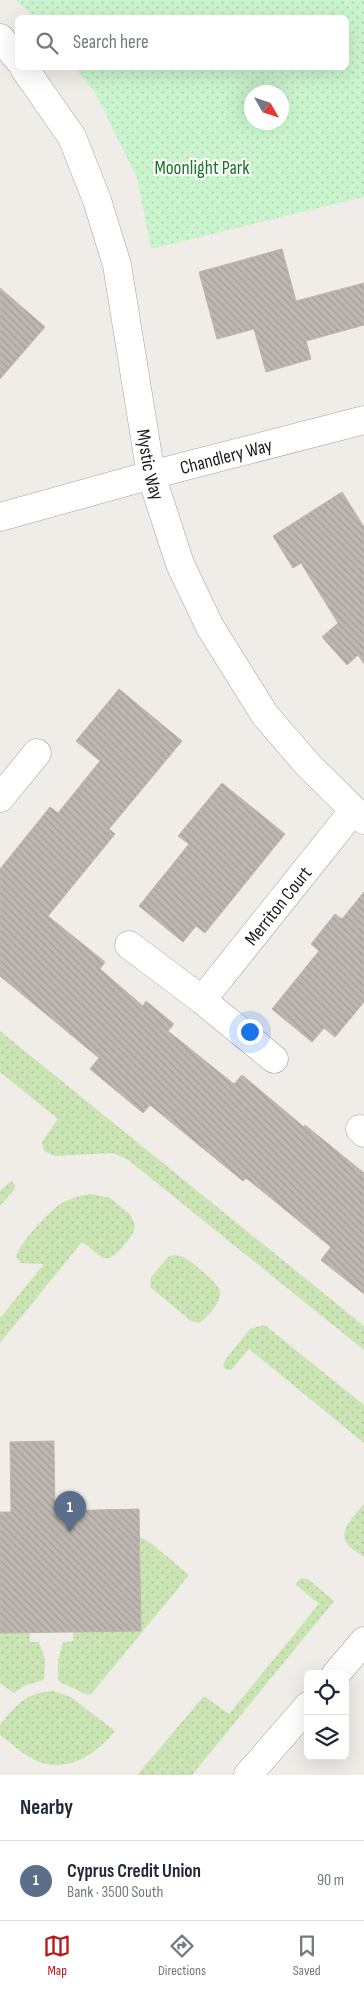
<!DOCTYPE html>
<html lang="en">
<head>
<meta charset="utf-8">
<style>
	body { margin:0; font-family:"Sofia Sans Condensed",sans-serif; background:#f6f6f7; color:#1f2937 }
	.controls { position:absolute; right:15px; bottom:15px; display:grid; overflow:hidden; border-radius:8px; box-shadow:0 5px 20px #0002 }
	.controls button { width:45px; height:45px; display:grid; place-items:center; padding:0; border:0; border-bottom:1px solid #e0e1e3; background:#fff; color:#1f2937; font:25px sans-serif }
	.compass { position:absolute; left:244px; top:85px; width:45px; height:45px; border-radius:50%; background:#fff; box-shadow:0 5px 20px #0002; rotate:129deg }
	.you { position:absolute; left:249px; top:1031px; width:18px; height:18px; margin:-12px; border:4px solid #fff; border-radius:50%; background:#1a73e8; box-shadow:0 0 0 8px #1a73e833 }
	.badge { display:grid; place-items:center; width:32px; height:32px; border-radius:50%; background:#ba1716; color:#fff; font-size:16px; font-weight:700 }
	.pin { position:absolute; translate:-50% -41px; filter:drop-shadow(0 1px 2px #0008) }
	.pin::after { content:''; position:absolute; top:26px; width:18px; height:15px; background:inherit; clip-path:polygon(0 0,100% 0,50% 100%) }
	.list { margin:0; padding:0; list-style:none }
	h2 { display:flex; justify-content:space-between; align-items:center; height:65px; margin:0; padding:0 20px; font-size:21px }
	h2 small { font-size:16px; font-weight:400; color:#747a83 }
	.list li { display:grid; grid-template-columns:32px 1fr auto; gap:15px; align-items:center; box-sizing:border-box; height:80px; padding:0 20px; border-top:1px solid #e0e1e3 }
	.list b { display:block; font-size:19px; white-space:nowrap }
	.list p { margin:0; font-size:16px; white-space:nowrap; color:#747a83 }
	.list em { font-size:16px; font-style:normal; color:#747a83 }
	.icon { flex:none; width:28px; height:28px; fill:none; stroke:currentColor; stroke-width:2; stroke-linecap:round; stroke-linejoin:round }
	.map { position:relative; flex:none; width:364px; height:1775px; overflow:hidden }
	.search { position:absolute; background:#fff; box-shadow:0 5px 20px #0002; left:15px; right:15px; top:15px; height:55px; display:flex; align-items:center; gap:12px; box-sizing:border-box; padding:0 18px; border-radius:8px; color:#747a83; font-size:19px }
	.sheet { height:145px; background:#fff }
	nav { display:flex; justify-content:space-around; align-items:center; box-sizing:border-box; height:70px; border-top:1px solid #e0e1e3; background:#fff; font-size:14px; color:#747a83 }
	nav a { display:grid; justify-items:center; gap:2px }
	nav .on { color:#ba1716 }
	.map>svg:first-child { display:block }
	.grass { fill:url(#grass-dots) }
	.park { fill:url(#park-dots); fill-rule:evenodd }
	.building { fill:url(#building-back-hatch); stroke:#c0b5ac }
	.lines { fill:none; stroke-linecap:round; stroke-linejoin:round }
	.minor-casing { stroke:#a1a1a1; stroke-width:29 }
	.minor { stroke:#fff; stroke-width:28 }
	.labels { text-anchor:middle; stroke-width:4.5; stroke-linejoin:round; paint-order:stroke }
	.park-label { font-size:19px; fill:#187420; stroke:#fff }
	.street-label { font-size:19px; fill:#202020; stroke:#fff }
</style>
</head>
<body>
<div class="map">
<svg width="364" height="1775" viewBox="0 0 364 1775">
	<defs>
		<pattern id="grass-dots" width="8" height="8" patternUnits="userSpaceOnUse" patternTransform="scale(1.25)"><rect width="8" height="8" fill="#cbe4b4"/><path d="M2 2h.1M6 6h.1" fill="none" stroke="#aec39a" stroke-width="1.8" stroke-linecap="round"/></pattern>
		<pattern id="park-dots" width="8" height="8" patternUnits="userSpaceOnUse" patternTransform="scale(1.25)"><rect width="8" height="8" fill="#caf4ce"/><path d="M2 2h.1M6 6h.1" fill="none" stroke="#add1b1" stroke-width="1.8" stroke-linecap="round"/></pattern>
		<pattern id="building-back-hatch" width="6" height="6" patternUnits="userSpaceOnUse" patternTransform="scale(1.25)"><rect width="6" height="6" fill="#bdb6b1"/><path d="M-1 5l2 2M0 0l6 6M5-1l2 2" fill="none" stroke="#a29c98"/></pattern>
	</defs>
	<rect width="100%" height="100%" fill="#f0ede8"/>
	<!-- grass -->
	<g class="grass">
		<polygon points="0,1031 364,1326 364,1350 127,1159 113,1153 55,1156 44,1151 42,1142 58,1119 0,1072"/>
		<polygon points="11,1181 15,1185 14,1190 0,1206 0,1191"/>
		<path d="M 92,1194 L 110,1198 L 130,1214 L 135,1226 C 134,1234 128,1240 123,1246 C 104,1269 102,1255 82,1242 L 0,1343 L 0,1318 L 44,1264 L 21,1263 L 16,1256 C 20,1243 50,1210 62,1203 C 71,1198 82,1195 92,1194 Z"/>
		<path d="M 169,1256 C 173,1255 177,1255 181,1256 C 189,1259 218,1283 220,1291 C 222,1302 207,1318 199,1323 L 191,1321 L 150,1287 L 151,1277 Z"/>
		<polygon points="263,1325 266,1326 364,1405 364,1443 249,1349 231,1370 225,1369 223,1365 225,1360 250,1329"/>
		<path d="M 364,1504 L 364,1557 C 359,1553 353,1550 348,1545 C 336,1532 356,1514 364,1504 Z"/>
		<polygon points="140,1537 151,1543 189,1575 92,1693 88,1695 62,1683 58,1680 58,1660 63,1642 73,1641 73,1632 141,1631"/>
		<polygon points="301,1578 308,1579 334,1601 192,1775 137,1775 204,1696 229,1714 319,1604 295,1584"/>
		<polygon points="0,1633 30,1633 30,1642 39,1642 45,1660 44,1680 26,1685 14,1693 0,1683"/>
		<path d="M 53,1691 L 71,1697 L 115,1731 C 96,1754 66,1775 35,1760 C 22,1754 11,1743 0,1735 L 0,1725 C 17,1704 25,1693 53,1691 Z"/>
	</g>
	<!-- park -->
	<path class="park" d="M 16,0 L 364,0 L 364,197 L 151,249 L 137,178 L 95,92 L 75,68 L 346,68 L 346,18 L 34,17 ZM 252,92 L 282,92 L 282,122 L 252,122 Z"/>
	<!-- building -->
	<g class="building">
		<polygon points="282,249 296,301 364,283 364,325 306,341 311,359 266,372 254,329 217,339 199,272"/>
		<polygon points="0,288 45,327 0,379"/>
		<polygon points="342,492 364,527 364,664 358,655 347,665 322,637 338,623 301,563 293,568 273,536"/>
		<polygon points="119,689 182,741 109,829 115,834 48,916 105,962 100,969 143,1006 146,1001 174,1024 168,1031 234,1084 242,1075 304,1127 305,1125 364,1173 364,1294 321,1260 331,1247 246,1178 243,1181 150,1105 143,1113 90,1069 99,1058 0,976 0,869 50,807 58,813 100,761 76,741"/>
		<polygon points="222,783 285,834 205,933 196,926 183,942 139,906 189,844 178,836"/>
		<polygon points="364,892 364,1002 335,1037 324,1028 312,1042 272,1009 319,951 311,944 335,914 342,919"/>
		<polygon points="54,1441 55,1511 139,1509 141,1631 0,1633 0,1512 11,1512 10,1442"/>
	</g>
	<g class="lines">
		<!-- minor casing -->
		<g class="minor-casing">
			<g id="minor">
				<polyline points="0,38 18,59"/>
				<path id="s1" d="M 24,68 L 72,137 L 97,200 L 117,265 L 151,475 L 180,564 L 210,627 L 265,715 L 308,765 L 364,820"/>
				<path id="s2" d="M 0,517 L 151,475 L 364,420"/>
				<polyline points="0,798 37,753"/>
				<polyline points="129,945 202,1000 274,1059"/>
				<path id="s3" d="M 202,1000 L 353,811"/>
				<polyline points="360,1129 364,1133"/>
				<polyline points="336,1674 364,1641"/>
				<polyline points="248,1775 308,1706"/>
			</g>
		</g>
		<!-- minor -->
		<use href="#minor" class="minor"/>
	</g>
	<g class="labels">
		<!-- park labels -->
		<g class="park-label">
			<text x="202" y="174">Moonlight Park</text>
		</g>
		<!-- street labels -->
		<g class="street-label">
			<text dy="7" stroke="none"><textPath href="#s2" startOffset="234">Chandlery Way</textPath></text>
			<text dy="7" stroke="none"><textPath href="#s1" startOffset="422">Mystic Way</textPath></text>
			<text dy="7" stroke="none"><textPath href="#s3" startOffset="121">Merriton Court</textPath></text>
		</g>
	</g>
</svg>
<div class="controls">
<button><svg class="icon" aria-label="locate" viewBox="0 0 24 24"><circle cx="12" cy="12" r="6"/><path d="M12 2v4M12 18v4M2 12h4M18 12h4"/></svg></button>
<button><svg class="icon" aria-label="layers" viewBox="0 0 24 24"><path d="M12 4l9 5-9 5-9-5zM3 14l9 5 9-5"/></svg></button>
</div>
<svg class="compass" viewBox="-18 -18 36 36"><path d="M0-13l5 13h-10z" fill="#e53935"/><path d="M0 13l5-13h-10z" fill="#747a83"/></svg>
<div class="you"></div>
<div class="pin badge" style="left:70px;top:1532px;background:#5c6f8a">1</div>
<div class="search"><svg class="icon" aria-label="search" viewBox="0 0 24 24"><circle cx="10" cy="10" r="6"/><path d="M15 15l6 6"/></svg>Search here</div>
</div>
<section class="sheet">
<h2>Nearby<small></small></h2>
<ul class="list">
<li><span class="badge" style="background:#5c6f8a">1</span><div><b>Cyprus Credit Union</b><p>Bank · 3500 South</p></div><em>90 m</em></li>
</ul>
</section>
<nav>
<a class="on"><svg class="icon" aria-label="map" viewBox="0 0 24 24"><path d="M3 6l6-2 6 2 6-2v14l-6 2-6-2-6 2zM9 4v14M15 6v14"/></svg>Map</a>
<a><svg class="icon" aria-label="directions" viewBox="0 0 24 24"><path d="M12 3l9 9-9 9-9-9zM9 14v-3h6M13 9l2 2-2 2"/></svg>Directions</a>
<a><svg class="icon" aria-label="saved" viewBox="0 0 24 24"><path d="M7 4h10v16l-5-4-5 4z"/></svg>Saved</a>
</nav>
</body>
</html>
